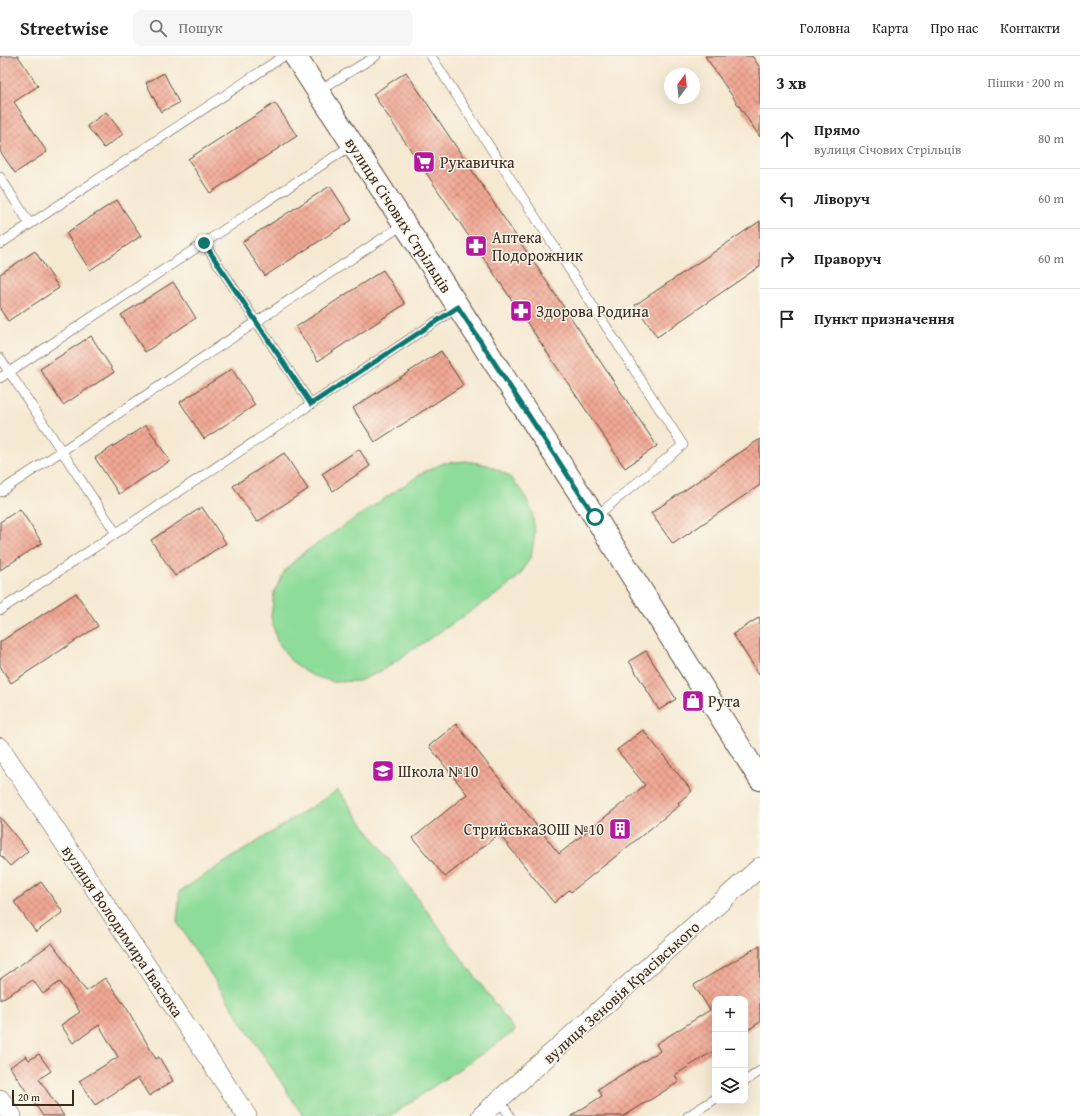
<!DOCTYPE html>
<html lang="uk">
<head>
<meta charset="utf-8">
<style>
	body { margin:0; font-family:"Gentium Book Plus",serif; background:#f6f6f6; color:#222 }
	.controls { position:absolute; right:12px; bottom:12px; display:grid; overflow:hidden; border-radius:8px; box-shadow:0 4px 16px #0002 }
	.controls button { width:36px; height:36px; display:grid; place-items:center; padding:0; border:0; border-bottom:1px solid #e0e0e0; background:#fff; color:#222; font:20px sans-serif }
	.compass { position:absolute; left:664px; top:12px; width:36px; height:36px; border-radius:50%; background:#fff; box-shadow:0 4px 16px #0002; rotate:15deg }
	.scale { position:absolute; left:12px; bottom:10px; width:62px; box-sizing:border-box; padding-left:4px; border:2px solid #3b2a1e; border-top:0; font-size:11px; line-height:14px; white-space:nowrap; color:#3b2a1e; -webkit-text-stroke:3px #fbf7ec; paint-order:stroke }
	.stop { position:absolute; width:12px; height:12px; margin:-9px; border:3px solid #0f766e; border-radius:50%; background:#fff }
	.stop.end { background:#0f766e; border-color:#fff; box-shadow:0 1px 4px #0008 }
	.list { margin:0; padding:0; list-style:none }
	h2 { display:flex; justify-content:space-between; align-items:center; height:52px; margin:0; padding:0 16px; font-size:17px }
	h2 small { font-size:13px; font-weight:400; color:#767676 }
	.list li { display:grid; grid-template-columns:26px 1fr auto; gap:12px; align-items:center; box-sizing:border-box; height:60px; padding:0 16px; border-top:1px solid #e0e0e0 }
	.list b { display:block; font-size:15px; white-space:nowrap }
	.list p { margin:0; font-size:13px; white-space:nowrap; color:#767676 }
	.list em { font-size:13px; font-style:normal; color:#767676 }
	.icon { flex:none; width:22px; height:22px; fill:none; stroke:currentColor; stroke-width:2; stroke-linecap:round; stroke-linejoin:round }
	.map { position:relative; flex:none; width:760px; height:1060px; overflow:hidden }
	header { display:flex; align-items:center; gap:24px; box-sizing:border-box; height:56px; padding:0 20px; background:#fff; border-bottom:1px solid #e0e0e0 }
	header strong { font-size:19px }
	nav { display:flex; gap:22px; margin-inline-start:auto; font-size:14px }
	.search { width:280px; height:36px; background:#f6f6f6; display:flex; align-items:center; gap:10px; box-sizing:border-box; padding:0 14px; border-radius:8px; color:#767676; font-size:15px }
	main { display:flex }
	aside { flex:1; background:#fff }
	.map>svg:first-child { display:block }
	.pitch { fill:#8edc9a; stroke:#64835c }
	.building { fill:url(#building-cross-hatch) }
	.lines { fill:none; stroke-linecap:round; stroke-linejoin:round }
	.lane-casing { stroke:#574739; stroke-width:10 }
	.street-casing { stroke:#574739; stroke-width:20 }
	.secondary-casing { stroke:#574739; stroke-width:24 }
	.lane { stroke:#fff; stroke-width:9 }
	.street { stroke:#fff; stroke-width:19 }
	.secondary { stroke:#fff; stroke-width:22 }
	.route { stroke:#0f766e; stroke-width:5 }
	.labels { text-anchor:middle; stroke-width:3; stroke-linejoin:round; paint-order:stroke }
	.poi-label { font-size:16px; fill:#3b2a1e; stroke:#fbf7ec; text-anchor:start }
	.street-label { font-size:16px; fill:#3b2a1e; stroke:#fbf7ec }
</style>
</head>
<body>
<header>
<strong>Streetwise</strong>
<div class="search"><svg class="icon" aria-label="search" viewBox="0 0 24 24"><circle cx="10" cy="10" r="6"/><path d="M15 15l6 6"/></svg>Пошук</div>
<nav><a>Головна</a><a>Карта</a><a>Про нас</a><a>Контакти</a></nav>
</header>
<main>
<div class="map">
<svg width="760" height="1060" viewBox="0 0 760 1060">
	<defs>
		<pattern id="building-cross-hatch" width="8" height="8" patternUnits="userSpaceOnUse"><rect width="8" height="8" fill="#f1a894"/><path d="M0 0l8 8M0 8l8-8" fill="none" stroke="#c48978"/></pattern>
	</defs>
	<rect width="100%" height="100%" fill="#fbf7ec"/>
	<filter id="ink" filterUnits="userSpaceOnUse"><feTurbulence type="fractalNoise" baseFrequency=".025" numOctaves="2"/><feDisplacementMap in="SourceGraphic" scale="8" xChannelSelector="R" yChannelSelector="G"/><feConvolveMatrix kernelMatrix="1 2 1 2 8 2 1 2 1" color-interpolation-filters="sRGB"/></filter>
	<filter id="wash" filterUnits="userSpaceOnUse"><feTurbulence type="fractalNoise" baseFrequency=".012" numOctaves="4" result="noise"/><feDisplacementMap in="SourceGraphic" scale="16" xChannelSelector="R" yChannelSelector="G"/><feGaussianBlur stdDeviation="0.9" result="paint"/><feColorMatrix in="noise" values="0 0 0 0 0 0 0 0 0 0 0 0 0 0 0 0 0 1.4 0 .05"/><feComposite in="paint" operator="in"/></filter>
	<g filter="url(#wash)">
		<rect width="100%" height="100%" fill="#f5e9d2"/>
		<!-- pitch -->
		<g class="pitch">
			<polygon points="466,405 488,409 508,419 523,436 532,456 535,478 531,500 520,519 503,534 381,615 359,625 334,626 311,619 291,605 277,585 271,561 274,537 285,514 302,498 424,416 444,407"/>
			<polygon points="338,734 515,975 390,1060 303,1060 177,866 180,835"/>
		</g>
		<g id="blocks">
			<!-- building -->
			<g class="building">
				<polygon points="0,0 18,0 38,30 14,46 47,96 15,117 0,95"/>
				<polygon points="705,0 752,0 760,12 760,81"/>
				<polygon points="406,16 657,390 625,412 373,38"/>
				<polygon points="164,17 179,47 161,56 146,27"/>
				<polygon points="275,47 297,80 210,137 188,103"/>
				<polygon points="106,56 123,78 104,92 87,70"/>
				<polygon points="330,130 352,164 265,220 242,186"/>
				<polygon points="117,144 141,180 90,214 66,177"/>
				<polygon points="760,165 760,210 657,281 635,249"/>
				<polygon points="35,195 59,232 8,265 0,253 0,218"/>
				<polygon points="383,214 405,248 318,305 296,271"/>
				<polygon points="173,226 196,262 145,296 121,259"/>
				<polygon points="91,280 114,316 63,349 40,313"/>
				<polygon points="441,295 463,329 375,386 353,352"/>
				<polygon points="232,313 255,349 204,383 180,346"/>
				<polygon points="146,369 170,405 119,438 95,402"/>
				<polygon points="760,383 760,429 673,488 651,457"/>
				<polygon points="359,393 370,410 333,435 322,418"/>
				<polygon points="284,397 308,433 257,466 233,430"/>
				<polygon points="202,451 226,487 175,520 151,484"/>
				<polygon points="20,453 42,487 0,514 0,466"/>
				<polygon points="76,537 98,570 11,627 0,610 0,586"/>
				<polygon points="760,561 760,620 733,578"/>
				<polygon points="646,595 676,643 659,654 629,605"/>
				<polygon points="456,668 559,798 645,729 617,694 643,674 692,735 678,747 680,749 571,836 569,834 554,847 499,778 445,821 413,782 467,738 429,690"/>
				<polygon points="0,761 28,795 10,810 0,799"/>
				<polygon points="41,826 63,856 36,876 14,846"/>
				<polygon points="52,887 86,935 105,922 126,951 156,1003 159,1001 173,1025 149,1040 138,1022 95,1049 79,1025 118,1001 99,969 73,987 61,969 80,956 60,926 43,938 33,924 0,944 0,923"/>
				<polygon points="760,889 760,966 745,976 745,943 715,943 715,994 675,1019 679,1026 624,1060 571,1060 602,1040 598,1033 660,995 656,988 710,954 694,929"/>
				<polygon points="39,998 51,1015 39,1023 64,1060 43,1060 10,1011 26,1000 29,1004"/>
			</g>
		</g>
	</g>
	<g filter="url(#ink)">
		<use href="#blocks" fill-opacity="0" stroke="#574739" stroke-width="1"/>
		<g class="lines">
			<!-- lane casing -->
			<g class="lane-casing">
				<g id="lane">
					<polyline points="431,0 683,389 595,461"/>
					<polyline points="318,35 376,0"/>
					<polyline points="0,121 30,168"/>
					<polyline points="204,187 311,348"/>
					<polyline points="0,188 284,0"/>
					<polyline points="0,302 116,477"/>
					<polyline points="0,322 352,89"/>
					<polyline points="0,436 404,168"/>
					<polyline points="0,554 458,251"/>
					<polyline points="745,1025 760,1015"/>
					<polyline points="500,1045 510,1060"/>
					<polyline points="688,1060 715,1043"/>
				</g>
			</g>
			<!-- street casing -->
			<g class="street-casing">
				<g id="street">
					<polyline points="0,691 247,1060"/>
					<polyline points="0,1043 12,1060"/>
					<polyline points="481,1060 760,811"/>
				</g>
			</g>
			<!-- secondary casing -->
			<g class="secondary-casing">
				<polyline id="secondary" points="295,0 595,461 760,723"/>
			</g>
			<!-- lane -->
			<use href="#lane" class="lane"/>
			<!-- street -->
			<use href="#street" class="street"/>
			<!-- secondary -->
			<use href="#secondary" class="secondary"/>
		</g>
	</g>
	<g class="lines" filter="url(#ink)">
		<!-- route -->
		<polyline class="route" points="204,187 311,348 458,251 595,461"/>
	</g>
	<!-- icons -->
	<defs>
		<g id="supermarket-square" transform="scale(1.15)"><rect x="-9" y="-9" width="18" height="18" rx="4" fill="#b5179e" stroke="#fbf7ec"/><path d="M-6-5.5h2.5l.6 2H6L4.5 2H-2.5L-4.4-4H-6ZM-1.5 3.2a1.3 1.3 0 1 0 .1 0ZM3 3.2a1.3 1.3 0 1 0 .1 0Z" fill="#fff"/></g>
		<g id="pharmacy-square" transform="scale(1.15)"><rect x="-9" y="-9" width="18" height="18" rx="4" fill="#b5179e" stroke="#fbf7ec"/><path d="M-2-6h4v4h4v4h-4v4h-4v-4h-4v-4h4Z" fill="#fff"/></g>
		<g id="shop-square" transform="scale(1.15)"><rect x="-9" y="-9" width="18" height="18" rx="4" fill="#b5179e" stroke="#fbf7ec"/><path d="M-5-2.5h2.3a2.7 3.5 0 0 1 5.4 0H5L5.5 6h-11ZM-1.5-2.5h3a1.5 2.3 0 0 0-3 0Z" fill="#fff"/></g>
		<g id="school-square" transform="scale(1.15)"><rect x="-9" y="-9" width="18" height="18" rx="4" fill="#b5179e" stroke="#fbf7ec"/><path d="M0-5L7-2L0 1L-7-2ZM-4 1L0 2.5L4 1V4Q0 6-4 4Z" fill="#fff"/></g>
		<g id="building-square" transform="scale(1.15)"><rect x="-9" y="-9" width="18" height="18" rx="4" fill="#b5179e" stroke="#fbf7ec"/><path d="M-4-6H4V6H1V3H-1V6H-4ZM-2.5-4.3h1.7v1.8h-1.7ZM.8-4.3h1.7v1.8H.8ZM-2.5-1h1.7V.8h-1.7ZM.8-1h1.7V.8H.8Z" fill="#fff"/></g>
	</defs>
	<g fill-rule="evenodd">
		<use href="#supermarket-square" x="424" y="106"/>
		<use href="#pharmacy-square" x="476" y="190"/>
		<use href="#pharmacy-square" x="521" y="255"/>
		<use href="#shop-square" x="693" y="645"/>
		<use href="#school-square" x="383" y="715"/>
		<use href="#building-square" x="620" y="773"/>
	</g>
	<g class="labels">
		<!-- poi labels -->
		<g class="poi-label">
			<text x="440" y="112">Рукавичка</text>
			<text x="492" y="187">Аптека<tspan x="492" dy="18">Подорожник</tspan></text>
			<text x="536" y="261">Здорова Родина</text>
			<text x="708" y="651">Рута</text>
			<text x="398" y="721">Школа №10</text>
			<text x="604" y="779" text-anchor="end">СтрийськаЗОШ №10</text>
		</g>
		<!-- street labels -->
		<g class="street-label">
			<text transform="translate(399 159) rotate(57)" y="6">вулиця Січових Стрільців</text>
			<text transform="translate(123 875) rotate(56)" y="6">вулиця Володимира Івасюка</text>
			<text transform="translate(621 936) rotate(-42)" y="6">вулиця Зеновія Красівського</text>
		</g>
	</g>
</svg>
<div class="controls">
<button>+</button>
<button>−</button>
<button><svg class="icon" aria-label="layers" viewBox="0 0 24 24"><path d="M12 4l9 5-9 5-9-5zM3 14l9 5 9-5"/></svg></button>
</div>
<svg class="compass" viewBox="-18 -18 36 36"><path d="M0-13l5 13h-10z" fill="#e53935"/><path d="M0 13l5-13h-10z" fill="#767676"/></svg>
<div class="scale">20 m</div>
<div class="stop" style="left:595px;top:461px"></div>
<div class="stop end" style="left:204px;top:187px"></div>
</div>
<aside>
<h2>3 хв<small>Пішки · 200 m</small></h2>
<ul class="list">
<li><svg class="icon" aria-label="ahead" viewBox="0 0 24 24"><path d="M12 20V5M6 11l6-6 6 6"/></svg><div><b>Прямо</b><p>вулиця Січових Стрільців</p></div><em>80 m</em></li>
<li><svg class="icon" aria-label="left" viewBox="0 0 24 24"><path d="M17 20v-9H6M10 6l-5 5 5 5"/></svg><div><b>Ліворуч</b></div><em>60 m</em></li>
<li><svg class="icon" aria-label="right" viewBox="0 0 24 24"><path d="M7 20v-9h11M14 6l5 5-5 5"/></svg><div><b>Праворуч</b></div><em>60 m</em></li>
<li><svg class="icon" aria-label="arrive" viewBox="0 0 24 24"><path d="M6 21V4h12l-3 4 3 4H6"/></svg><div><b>Пункт призначення</b></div></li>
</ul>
</aside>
</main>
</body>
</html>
